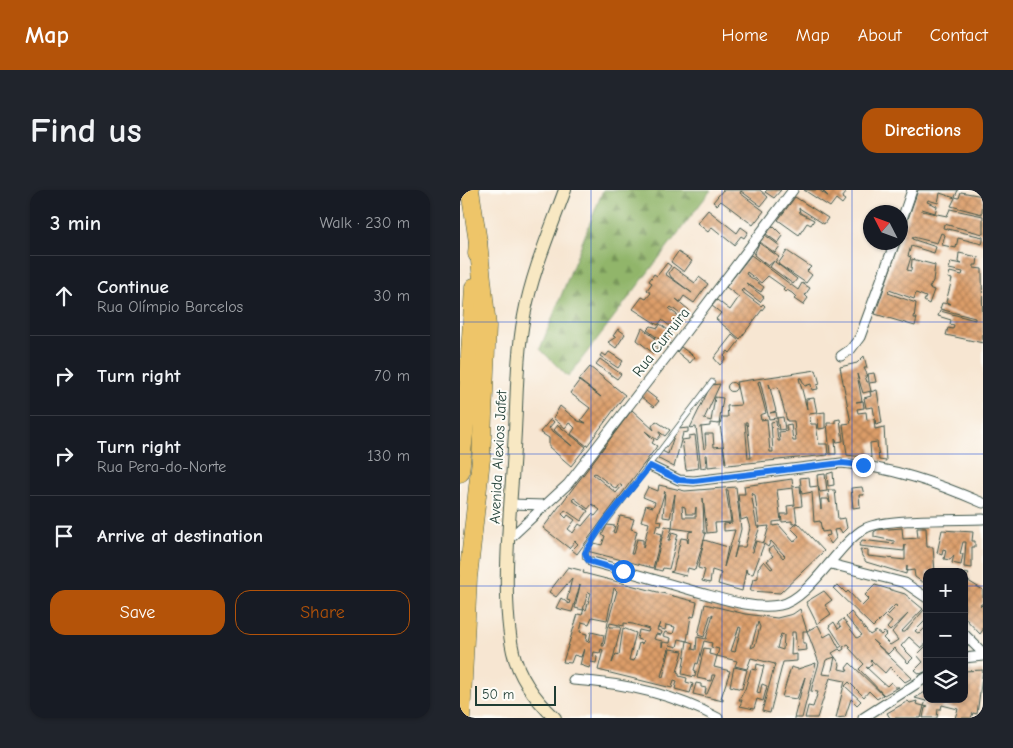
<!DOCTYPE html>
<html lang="en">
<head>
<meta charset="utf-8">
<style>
	body { margin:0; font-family:"Comic Neue",sans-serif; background:#20242c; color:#f1f3f6 }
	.controls { position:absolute; right:15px; bottom:15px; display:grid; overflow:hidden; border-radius:10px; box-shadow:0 1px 4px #0004 }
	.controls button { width:45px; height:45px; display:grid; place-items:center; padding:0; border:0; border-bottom:1px solid #363941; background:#171b24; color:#f1f3f6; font:25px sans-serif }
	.compass { position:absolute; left:403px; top:15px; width:45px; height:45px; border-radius:50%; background:#171b24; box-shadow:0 1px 4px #0004; rotate:312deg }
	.scale { position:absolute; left:15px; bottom:12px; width:81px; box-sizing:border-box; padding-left:5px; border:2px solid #1f3d34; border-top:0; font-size:14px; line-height:18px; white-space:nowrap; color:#1f3d34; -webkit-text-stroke:4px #fdfcf7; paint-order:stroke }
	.stop { position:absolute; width:15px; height:15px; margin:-11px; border:4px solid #1a73e8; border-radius:50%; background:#fff }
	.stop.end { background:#1a73e8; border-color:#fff; box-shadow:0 1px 5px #0008 }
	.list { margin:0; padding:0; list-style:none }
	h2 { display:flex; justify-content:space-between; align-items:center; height:65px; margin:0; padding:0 20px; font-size:21px }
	h2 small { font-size:16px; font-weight:400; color:#9ea1a6 }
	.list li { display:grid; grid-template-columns:32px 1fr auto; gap:15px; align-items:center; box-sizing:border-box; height:80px; padding:0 20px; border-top:1px solid #363941 }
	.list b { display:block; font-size:19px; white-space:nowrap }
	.list p { margin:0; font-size:16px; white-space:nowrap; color:#9ea1a6 }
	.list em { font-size:16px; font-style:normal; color:#9ea1a6 }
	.actions { display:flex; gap:10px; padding:15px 20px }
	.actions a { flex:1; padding:11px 0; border:1px solid #b45309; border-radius:15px; text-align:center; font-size:18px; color:#b45309 }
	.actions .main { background:#b45309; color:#fff }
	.icon { flex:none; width:28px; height:28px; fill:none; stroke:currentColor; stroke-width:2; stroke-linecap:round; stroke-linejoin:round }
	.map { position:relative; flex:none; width:523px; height:528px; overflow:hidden; border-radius:15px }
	header { display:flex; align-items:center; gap:30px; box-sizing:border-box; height:70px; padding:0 25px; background:#b45309; color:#fff }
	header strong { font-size:24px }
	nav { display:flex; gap:28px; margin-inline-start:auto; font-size:18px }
	.intro { display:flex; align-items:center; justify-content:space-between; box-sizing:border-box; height:120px; padding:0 30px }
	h1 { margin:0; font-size:35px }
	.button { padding:12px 22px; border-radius:15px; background:#b45309; color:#fff; font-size:18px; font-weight:700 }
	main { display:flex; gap:30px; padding:0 30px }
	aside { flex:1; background:#171b24; border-radius:15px; box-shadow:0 1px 4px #0004 }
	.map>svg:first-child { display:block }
	.forest { fill:url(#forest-firs); stroke:#58794f }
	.building { fill:url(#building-cross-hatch); fill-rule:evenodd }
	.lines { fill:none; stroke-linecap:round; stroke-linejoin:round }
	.service-casing { stroke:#3f564c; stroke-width:6 }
	.minor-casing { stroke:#3f564c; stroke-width:11 }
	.secondary-casing { stroke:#3f564c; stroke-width:14 }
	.motorway-casing { stroke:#3f564c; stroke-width:19 }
	.service { stroke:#fff; stroke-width:4.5 }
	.minor { stroke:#fff; stroke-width:9 }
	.secondary { stroke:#f8e8c3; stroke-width:12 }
	.motorway { stroke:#eec569; stroke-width:18 }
	.route { stroke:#1a73e8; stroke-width:6 }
	.grid { fill:none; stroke:#1d4ed8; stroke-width:1; stroke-opacity:0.55 }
	.labels { text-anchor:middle; stroke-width:4; stroke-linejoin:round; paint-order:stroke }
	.street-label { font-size:15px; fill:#1f3d34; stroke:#fdfcf7 }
</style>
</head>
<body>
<header>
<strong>Map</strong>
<nav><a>Home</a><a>Map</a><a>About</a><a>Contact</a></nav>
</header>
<div class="intro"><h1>Find us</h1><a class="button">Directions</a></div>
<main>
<aside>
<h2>3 min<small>Walk · 230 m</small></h2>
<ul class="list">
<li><svg class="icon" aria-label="ahead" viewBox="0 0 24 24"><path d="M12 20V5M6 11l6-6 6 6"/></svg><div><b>Continue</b><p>Rua Olímpio Barcelos</p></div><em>30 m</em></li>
<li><svg class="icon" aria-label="right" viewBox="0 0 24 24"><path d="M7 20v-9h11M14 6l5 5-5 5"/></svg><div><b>Turn right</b></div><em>70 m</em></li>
<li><svg class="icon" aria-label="right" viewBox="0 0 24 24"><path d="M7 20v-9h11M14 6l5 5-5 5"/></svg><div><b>Turn right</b><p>Rua Pera-do-Norte</p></div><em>130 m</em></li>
<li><svg class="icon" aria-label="arrive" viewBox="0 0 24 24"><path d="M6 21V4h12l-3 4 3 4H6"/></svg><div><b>Arrive at destination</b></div></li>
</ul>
<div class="actions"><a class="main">Save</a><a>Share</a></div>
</aside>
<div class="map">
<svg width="523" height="528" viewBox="0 0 523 528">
	<defs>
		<pattern id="forest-firs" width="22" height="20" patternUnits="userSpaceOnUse" patternTransform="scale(1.25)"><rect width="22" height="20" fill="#91b56a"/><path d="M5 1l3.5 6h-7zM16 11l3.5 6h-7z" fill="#769458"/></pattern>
		<pattern id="building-cross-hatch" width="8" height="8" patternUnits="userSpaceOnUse" patternTransform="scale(1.25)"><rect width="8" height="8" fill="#dc9d69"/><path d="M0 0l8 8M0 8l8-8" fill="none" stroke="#b28157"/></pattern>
	</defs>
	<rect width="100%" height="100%" fill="#fdfcf7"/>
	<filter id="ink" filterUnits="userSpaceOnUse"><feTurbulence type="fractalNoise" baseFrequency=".02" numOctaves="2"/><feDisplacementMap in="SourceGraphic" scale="10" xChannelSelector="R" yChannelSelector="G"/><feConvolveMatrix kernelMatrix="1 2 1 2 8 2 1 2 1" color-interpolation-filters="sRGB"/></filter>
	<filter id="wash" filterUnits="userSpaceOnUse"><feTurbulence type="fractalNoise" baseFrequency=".0096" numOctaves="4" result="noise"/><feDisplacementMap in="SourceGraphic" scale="20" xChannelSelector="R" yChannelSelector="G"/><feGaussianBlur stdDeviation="1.12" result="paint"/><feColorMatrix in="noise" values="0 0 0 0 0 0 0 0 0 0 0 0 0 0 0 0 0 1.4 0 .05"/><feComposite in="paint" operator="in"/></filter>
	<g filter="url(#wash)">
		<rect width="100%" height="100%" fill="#f7e6d2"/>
		<!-- forest -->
		<polygon class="forest" points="143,0 251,0 108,187 80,159"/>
		<g id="blocks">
			<!-- building -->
			<g class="building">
				<polygon points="263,0 300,0 308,7 301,16 281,1 280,3 304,21 293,35 261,11 257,15 253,12"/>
				<polygon points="307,0 321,0 314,8 305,2"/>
				<polygon points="344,0 359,0 369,7 362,0 381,0 386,3 382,8 385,10 382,14 376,9 370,17"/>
				<polygon points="458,0 498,0 495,7 499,8 501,2 523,6 522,24 491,16 495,8 480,3 478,13 468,10 467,12 477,16 475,23 462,19 462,21 487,26 490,19 523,26 523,44 484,34 483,38 523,47 523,51 522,54 498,48 496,58 482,55 485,45 481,43 477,53 453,47 452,49 476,57 474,63 451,56 448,66 451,67 447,80 451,81 452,69 475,75 473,91 469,98 474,100 469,114 464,111 466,107 456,103 454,109 429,100 428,103 456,113 454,128 457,128 455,136 415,124"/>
				<polygon points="335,7 368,28 364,34 339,18 340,23 354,30 351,35 347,33 339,45 318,30"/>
				<polygon points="248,20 277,43 281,37 288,42 284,48 281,46 274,55 252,37 248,42 237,33"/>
				<polygon points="313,36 323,46 318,53 306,44"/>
				<polygon points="305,45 320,56 315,63 300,52"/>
				<polygon points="299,53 319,67 315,72 337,89 333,94 310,77 314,71 308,76 294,65"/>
				<polygon points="327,61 351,77 347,81 352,85 346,93 318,74"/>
				<polygon points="218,62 232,71 224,82 211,72"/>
				<polygon points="499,63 518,67 517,75 514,75 514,78 522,79 523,153 486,145 488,138 493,139 494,135 490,134 491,130 478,126 480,121 515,130 515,128 480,119 482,113 491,114 486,112 492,89 488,88 490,82 502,85 503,82 489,79 491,72 502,74 498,72"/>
				<polygon points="291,65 338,100 342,93 350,98 345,105 348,108 343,115 334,109 336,107 332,103 327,100 325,102 323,100 325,98 308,86 301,93 287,82 286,84 304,97 301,102 286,93 304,107 300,112 283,99 281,101 301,116 303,114 305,116 280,149 256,129 261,123 252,116 257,110 270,120 279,107 266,97"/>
				<polygon points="207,73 211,76 205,84 232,103 211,87 209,83 213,77 235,93 239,87 248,94 234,113 224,106 220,112 216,109 229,120 224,127 211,117 209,119 223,129 215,140 202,130 198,135 173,119 182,107 186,109 191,103 187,100 192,93 189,91 194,84 197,86"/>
				<polygon points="200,134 212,143 204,153 187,140 191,136 198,138"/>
				<polygon points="182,138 195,148 191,153 198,158 194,164 177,150"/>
				<polygon points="158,139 165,144 156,158 148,152 156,147 153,146"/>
				<polygon points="272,145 279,151 270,163 268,161 264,166 266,168 260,175 254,168"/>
				<polygon points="221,157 235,167 230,173 217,162"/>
				<polygon points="149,162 163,171 158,178 140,166 142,163 146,166"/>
				<polygon points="404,166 407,178 404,178 408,186 405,186 407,192 409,192 408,184 414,183 416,192 409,193 411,201 403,203 397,184 402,211 396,212 403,211 404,218 397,219 398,223 406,222 407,230 414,229 415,239 424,237 426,271 419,270 417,252 410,253 411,268 387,265 383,234 391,233 380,177 397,173"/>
				<polygon points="140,169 161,184 157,189 136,174"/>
				<polygon points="130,177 165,205 127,256 111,244 115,238 112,235 109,233 105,238 93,228 100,216 118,231 126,233 121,230 130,218 110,203 119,191 141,207 119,190"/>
				<path d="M 356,180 L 360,194 L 357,195 L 358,199 L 352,200 L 351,194 L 345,196 L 341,188 L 339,188 L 347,219 L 346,209 L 354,208 L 357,223 L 365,222 L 365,238 L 359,239 L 357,223 L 349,224 L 351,234 L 356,234 L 359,254 L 367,254 L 368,265 L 248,277 L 247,265 L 245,265 L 246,277 L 241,278 L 236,237 L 230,238 L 251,195 L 260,194 L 244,229 L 251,231 L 255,207 L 263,208 L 259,234 L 250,233 L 250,236 L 241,237 L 244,259 L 246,258 L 245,244 L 253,244 L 254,257 L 263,256 L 265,273 L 266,273 L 260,235 L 262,227 L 268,227 L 267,216 L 281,215 L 276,192 ZM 300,191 L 309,229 L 317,228 L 319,240 L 325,239 L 323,227 L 317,228 L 316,222 L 310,223 L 316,221 L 309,194 L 311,199 L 318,197 L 327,231 L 334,231 L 336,251 L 333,251 L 331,234 L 326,235 L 327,241 L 319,242 L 320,251 L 318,251 L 316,231 L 311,232 L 313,262 L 310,262 L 307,229 L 301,230 L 300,225 L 306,223 L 298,192 ZM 285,232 L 287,232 L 291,268 L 288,268 Z"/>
				<circle cx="272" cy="197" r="4.5"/>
				<polygon points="417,200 422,233 416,235 413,217 406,218 404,208 411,206 410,202"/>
				<polygon points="186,201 199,211 194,217 181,207"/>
				<path d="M 172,220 L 194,240 L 192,236 L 196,231 L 210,240 L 205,246 L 198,241 L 201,245 L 197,250 L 185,241 L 194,250 L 192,253 L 197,256 L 195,259 L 117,364 L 112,360 L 118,354 L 115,351 L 109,358 L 83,338 ZM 135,283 L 156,299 L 159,294 L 162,296 L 156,303 L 133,284 ZM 114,308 L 128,319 L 132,314 L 140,320 L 135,326 L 132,324 L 122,336 L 119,334 L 113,343 L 108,339 L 115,330 L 108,325 L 106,328 L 102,324 L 105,320 L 121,331 L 128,321 L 112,310 Z"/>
				<polygon points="91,229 94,232 89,238 112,256 94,240 98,235 126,257 111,276 89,257 89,248 80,242"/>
				<polygon points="380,229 383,251 377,252 375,249 376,264 370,264 367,233 375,233 375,230"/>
				<polygon points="228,238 228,242 223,243 214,277 197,268 202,261 208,264 214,246 219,239"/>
				<polygon points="235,245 239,278 226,280 222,250 229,249 229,246"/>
				<polygon points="373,282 374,295 368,296 367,284"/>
				<polygon points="365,284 367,301 360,302 358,296 361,319 361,309 368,309 370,313 368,300 375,300 378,329 385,328 387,338 382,343 380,339 374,340 376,348 371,354 366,346 370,345 369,341 362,342 360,331 354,332 352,302 342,304 340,288 349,287 350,297 358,296 357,285"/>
				<path d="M 332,289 L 333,297 L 340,296 L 342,316 L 335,317 L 337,333 L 332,334 L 332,331 L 322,332 L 321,324 L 328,324 L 327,316 L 335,315 L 333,298 L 317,300 L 321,331 L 313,332 L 313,336 L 319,335 L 334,352 L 339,346 L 331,338 L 338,333 L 364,361 L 320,403 L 290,401 L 293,389 L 298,388 L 298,378 L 304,371 L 311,379 L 313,378 L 307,371 L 313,366 L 308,360 L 313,356 L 323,368 L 325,366 L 311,351 L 308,357 L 304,354 L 293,384 L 287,383 L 286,379 L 282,401 L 258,394 L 261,383 L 252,380 L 250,393 L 242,391 L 245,380 L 238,378 L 244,350 L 268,357 L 264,377 L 275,340 L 264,341 L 264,334 L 272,333 L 268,300 L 266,300 L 271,332 L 255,333 L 256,342 L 247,343 L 243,308 L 244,343 L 246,343 L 235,380 L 228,378 L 226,386 L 210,382 L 213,381 L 221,348 L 227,349 L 228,353 L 229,342 L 233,341 L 212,338 L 215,304 L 210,328 L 203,327 L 205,301 L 197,328 L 197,330 L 202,331 L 201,336 L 197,335 L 195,342 L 202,344 L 193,378 L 127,361 L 134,353 L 142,355 L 145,346 L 142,345 L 147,335 L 155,336 L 153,342 L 155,343 L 160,326 L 174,329 L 171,339 L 177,341 L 171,364 L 173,364 L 177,349 L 183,350 L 183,358 L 189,333 L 181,331 L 186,315 L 193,317 L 195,312 L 183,307 L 188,297 L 198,301 L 199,295 L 225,301 L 276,297 L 281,339 L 274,368 L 277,357 L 285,357 L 290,338 L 287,328 L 281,330 L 278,304 L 285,304 L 284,296 ZM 291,303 L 295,305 L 299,337 L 309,336 L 304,353 L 296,351 L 293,362 L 291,362 L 300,337 L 297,337 ZM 222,316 L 225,317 L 226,324 L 235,324 L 236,317 L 236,327 L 223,327 Z"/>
				<polygon points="402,297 404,305 399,305 400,317 393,318 391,298"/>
				<polygon points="205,336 212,338 208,350 210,350 212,342 218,344 209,379 203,378 202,381 194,379"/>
				<polygon points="442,338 443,349 458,348 457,338 466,338 467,357 473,357 475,382 467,382 467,391 462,392 455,387 454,380 447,381 447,376 446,384 406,372 402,366 400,359 408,360 408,366 445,370 445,355 444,361 399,356 402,350 434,354 434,351 414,347 414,342 417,340"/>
				<polygon points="482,340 513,342 512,351 515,351 515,357 512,357 512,378 504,377 506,352 503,352 500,364 503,364 501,375 492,373 494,365 490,370 484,369 486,360 483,359 482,365 477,363"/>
				<path d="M 108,377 L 124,381 L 123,383 L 237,412 L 234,427 L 231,426 L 227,451 L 219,449 L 217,457 L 210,455 L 201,486 L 203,487 L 210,459 L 223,461 L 217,482 L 219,483 L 219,486 L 227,488 L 226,492 L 233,494 L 230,503 L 215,499 L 217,491 L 214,490 L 212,498 L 138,480 L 143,460 L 141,459 L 140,463 L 134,462 L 133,466 L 137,467 L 136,473 L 131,472 L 129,478 L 120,475 L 124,459 L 121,467 L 114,465 L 111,473 L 103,472 L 118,424 L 122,425 L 124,419 L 126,420 L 131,403 L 128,402 L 123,420 L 115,418 L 120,395 L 112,422 L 96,418 L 101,408 L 109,414 L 110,411 L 107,410 L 112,388 L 96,407 L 89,402 ZM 154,398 L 157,401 L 148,432 L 144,456 L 142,456 L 144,445 L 131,442 L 129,452 L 126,451 L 127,444 L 120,442 L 122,432 L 129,434 L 132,427 L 147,430 ZM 150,433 L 164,436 L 164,433 L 173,434 L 189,439 L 188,442 L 179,440 L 177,449 L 183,451 L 182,454 L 179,453 L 174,471 L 169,470 L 176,443 L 163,438 L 159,465 L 156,464 L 152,473 L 161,437 L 149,437 ZM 200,433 L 198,438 L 205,440 L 206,435 L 215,437 L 213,444 L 205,442 L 203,446 L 211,448 L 210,453 L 203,452 L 202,457 L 202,451 L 194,449 L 196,444 L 201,445 L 202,442 L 197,440 Z"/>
				<polygon points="504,383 509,384 505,389 523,400 523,413 520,415 521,416 523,414 523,440 520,444 504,427"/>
				<polygon points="378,395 386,403 388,401 402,416 409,409 405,405 415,395 445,404 463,419 441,442 445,442 464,420 467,422 467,429 455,441 459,444 467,436 467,453 461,458 449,447 441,456 453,468 448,473 434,458 428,464 412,450 452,488 445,492 430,477 425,483 411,470 410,471 412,474 408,478 406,477 422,492 427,496 431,492 435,497 439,497 424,505 399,479 404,474 389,458 391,457 388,454 383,457 384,459 381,461 379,459 372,463 375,467 366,470 362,484 371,485 375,467 380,474 379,479 388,481 386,478 390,473 423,505 417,509 409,501 404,507 389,492 385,496 401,511 397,515 391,509 385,527 376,528 385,491 370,488 357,528 345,528 348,516 353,517 358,502 351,501 359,473 347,441 358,435 364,447 371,443 379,458 382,456 369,436 374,432 378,439 381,437 378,433 383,429 397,448 402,445 386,427 391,422 410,445 416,441 421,445 424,442 427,444 423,448 430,455 438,450 432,442 448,424 430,441 427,438 432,432 426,427 437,416 435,415 413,437 373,398"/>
				<polygon points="364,401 372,410 365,415 371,424 357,434 346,412"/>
				<path d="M 245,414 L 285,424 L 317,428 L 333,424 L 340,419 L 347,441 L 343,441 L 343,453 L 346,453 L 347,460 L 337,461 L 335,442 L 332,442 L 331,465 L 337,464 L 337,471 L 323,472 L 310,523 L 302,521 L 315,474 L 291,468 L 287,479 L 275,476 L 277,471 L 257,466 L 259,459 L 251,457 L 252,453 L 244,451 L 238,474 L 236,473 L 234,480 L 236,481 L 235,487 L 222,484 L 227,451 L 233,453 L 232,459 L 236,460 L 237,447 L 246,449 L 253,424 L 250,426 L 244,447 L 238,445 ZM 298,432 L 300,437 L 295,456 L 291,458 ZM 279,437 L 281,438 L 275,462 L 271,461 ZM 321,444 L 324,445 L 323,460 L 317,458 Z"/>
				<polygon points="467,455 467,481 460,484 455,480 463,472 457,465"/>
				<polygon points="244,458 250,459 249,464 257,466 254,477 270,481 261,508 263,508 263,511 233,504 236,493 241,494 241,497 246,498 245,504 247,504 255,485 252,485 251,491 237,488"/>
				<polygon points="356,473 342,528 334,528 345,487 337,509 322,507 331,477 338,479"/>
				<polygon points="297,474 304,476 297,502 300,503 302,494 307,496 303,511 297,509 294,519 280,516 282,510 279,510 285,499 291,479 296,480"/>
				<polygon points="274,477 287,480 282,499 270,496"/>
				<polygon points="523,480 517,524 513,523 511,528 495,528 498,519 482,515 481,519 478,519 477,528 463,528 465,518 468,517 464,516 461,528 430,528 427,523 448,511 450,513 457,511 456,514 464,516 466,511 455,508 467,501 467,509 504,509 504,481"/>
			</g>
		</g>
	</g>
	<g filter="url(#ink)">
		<use href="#blocks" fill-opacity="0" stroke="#3f564c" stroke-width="1"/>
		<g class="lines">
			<!-- service casing -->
			<g class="service-casing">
				<polyline id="service" points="132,372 125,367 127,357 252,192"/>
			</g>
			<!-- minor casing -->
			<g class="minor-casing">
				<g id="minor">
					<polyline points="440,35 452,0"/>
					<polyline points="381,166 391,159 400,147 435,52"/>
					<path d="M 190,276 L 219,290 L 234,291 L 381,273 C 431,277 477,293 523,313"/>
					<polyline points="51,314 84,315"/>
					<polyline points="50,348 108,294 215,156 333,0"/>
					<path d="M 132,372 C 166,381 200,391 234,401 C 261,408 292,420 320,415 C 351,409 379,351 406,338 C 425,328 498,330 523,329"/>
					<polyline points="371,374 445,393 467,408"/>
					<polyline points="504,444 523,463"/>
					<polyline points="504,468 523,466"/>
					<path d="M 113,490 C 164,493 214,504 258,528"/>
					<polyline points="403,528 467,487"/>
				</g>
			</g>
			<!-- secondary casing -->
			<g class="secondary-casing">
				<path id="secondary" d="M 95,528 C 76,510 59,488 53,462 C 40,403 51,319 54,258 C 57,215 56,169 64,126 C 72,83 90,41 105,0"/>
			</g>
			<!-- motorway casing -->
			<g class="motorway-casing">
				<g id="motorway">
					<polyline points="10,0 18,52 17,64"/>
					<polyline points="0,283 7,215 14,97"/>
					<polyline points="1,528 8,388 21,269 27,136 18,52"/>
				</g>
			</g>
			<!-- service -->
			<use href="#service" class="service"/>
			<!-- minor -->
			<use href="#minor" class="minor"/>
			<!-- secondary -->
			<use href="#secondary" class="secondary"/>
			<!-- motorway -->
			<use href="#motorway" class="motorway"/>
		</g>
	</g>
	<g class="lines" filter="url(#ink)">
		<!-- route -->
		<polyline class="route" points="163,381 132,372 128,370 125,363 143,334 190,276 219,290 234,291 381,273 403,275"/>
	</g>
	<!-- grid -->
	<path class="grid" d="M 131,0 L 131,528M 262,0 L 262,528M 392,0 L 392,528M 0,132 L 523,132M 0,264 L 523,264M 0,396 L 467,396M 504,396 L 523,396"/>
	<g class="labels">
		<!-- street labels -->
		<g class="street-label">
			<text transform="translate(201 152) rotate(-52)" y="5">Rua Curruira</text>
			<text transform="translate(38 267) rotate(-87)" y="5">Avenida Alexios Jafet</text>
		</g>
	</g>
</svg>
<div class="controls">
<button>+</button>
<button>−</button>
<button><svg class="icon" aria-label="layers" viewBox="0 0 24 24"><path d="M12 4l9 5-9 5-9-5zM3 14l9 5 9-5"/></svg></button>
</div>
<svg class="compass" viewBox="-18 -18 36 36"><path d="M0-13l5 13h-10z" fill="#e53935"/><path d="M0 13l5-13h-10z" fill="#9ea1a6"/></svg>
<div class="scale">50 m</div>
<div class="stop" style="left:163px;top:381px"></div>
<div class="stop end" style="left:403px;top:275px"></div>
</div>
</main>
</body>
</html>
